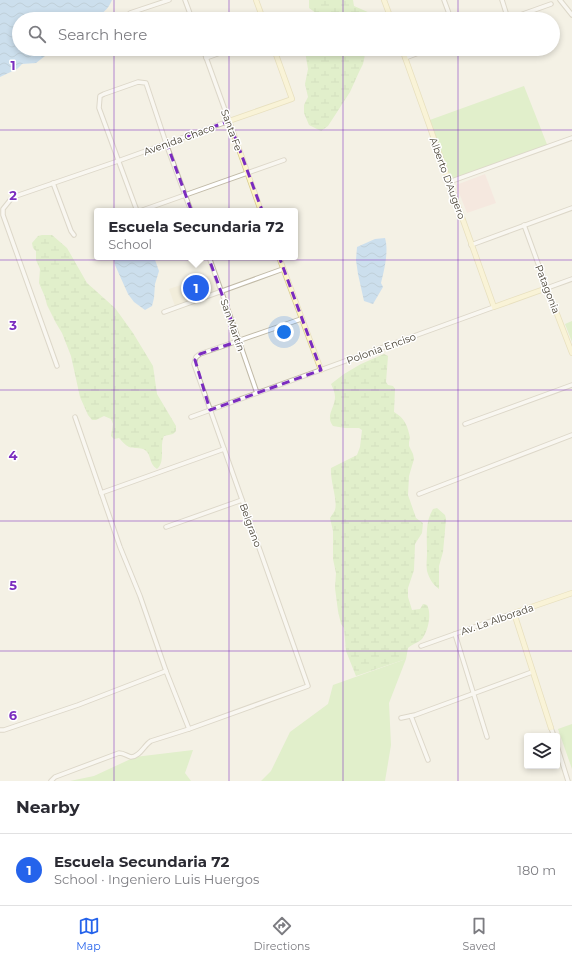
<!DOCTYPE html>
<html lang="en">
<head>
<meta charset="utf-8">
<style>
	body { margin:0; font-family:Montserrat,sans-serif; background:#f7f7f7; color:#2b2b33 }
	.controls { position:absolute; right:12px; bottom:12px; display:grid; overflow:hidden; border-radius:4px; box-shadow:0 2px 6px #0003 }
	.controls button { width:36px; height:36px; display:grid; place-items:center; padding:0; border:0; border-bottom:1px solid #e1e1e2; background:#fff; color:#2b2b33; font:20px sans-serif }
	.you { position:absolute; left:284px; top:332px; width:14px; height:14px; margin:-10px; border:3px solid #fff; border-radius:50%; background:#1a73e8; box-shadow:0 0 0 6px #1a73e833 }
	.badge { display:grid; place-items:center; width:26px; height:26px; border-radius:50%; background:#2563eb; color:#fff; font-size:13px; font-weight:700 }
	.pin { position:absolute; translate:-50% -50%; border:2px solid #fff; box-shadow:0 1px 4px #0006 }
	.popup { position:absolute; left:94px; top:208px; width:204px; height:52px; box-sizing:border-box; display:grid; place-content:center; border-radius:4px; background:#fff; filter:drop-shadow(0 1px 3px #0005); font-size:13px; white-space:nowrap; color:#7c7c81 }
	.popup b { font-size:15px; color:#2b2b33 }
	.popup::after { content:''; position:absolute; left:50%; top:100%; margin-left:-8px; border:8px solid transparent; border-top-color:#fff }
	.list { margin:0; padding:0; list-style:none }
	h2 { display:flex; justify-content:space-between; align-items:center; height:52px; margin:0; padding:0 16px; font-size:17px }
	h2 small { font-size:13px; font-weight:400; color:#7c7c81 }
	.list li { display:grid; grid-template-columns:26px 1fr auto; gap:12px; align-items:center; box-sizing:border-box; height:72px; padding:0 16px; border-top:1px solid #e1e1e2 }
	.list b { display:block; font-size:15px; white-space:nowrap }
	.list p { margin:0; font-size:13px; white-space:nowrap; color:#7c7c81 }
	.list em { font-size:13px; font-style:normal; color:#7c7c81 }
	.icon { flex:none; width:22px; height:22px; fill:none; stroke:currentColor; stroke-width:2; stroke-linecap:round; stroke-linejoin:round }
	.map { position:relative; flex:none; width:572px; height:781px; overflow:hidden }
	.search { position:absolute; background:#fff; box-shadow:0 2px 6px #0003; left:12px; right:12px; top:12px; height:44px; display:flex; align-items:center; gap:10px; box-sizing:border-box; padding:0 14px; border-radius:22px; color:#7c7c81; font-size:15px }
	.sheet { height:124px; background:#fff }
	nav { display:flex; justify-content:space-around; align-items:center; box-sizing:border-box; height:56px; border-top:1px solid #e1e1e2; background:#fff; font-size:11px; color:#7c7c81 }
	nav a { display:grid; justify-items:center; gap:2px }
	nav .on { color:#2563eb }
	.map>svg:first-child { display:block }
	.education { fill:#efe8ce }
	.medical { fill:#f6ded7 }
	.green { fill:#c9edaa }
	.wetland { fill:url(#wetland-marsh) }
	.water { fill:url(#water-waves) }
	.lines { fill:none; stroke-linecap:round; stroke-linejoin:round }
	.street-casing { stroke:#c1baa7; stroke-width:5.5 }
	.secondary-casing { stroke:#d8cc90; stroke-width:6 }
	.street { stroke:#fff; stroke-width:3.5 }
	.secondary { stroke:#fff6c5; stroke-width:4.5 }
	.marked { fill:none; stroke:#7b2cbf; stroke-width:3; stroke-dasharray:8 5; stroke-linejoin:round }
	.grid { fill:none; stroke:#7b2cbf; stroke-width:1; stroke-opacity:0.55 }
	.labels { text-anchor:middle; stroke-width:3; stroke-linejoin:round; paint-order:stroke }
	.street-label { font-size:10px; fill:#484234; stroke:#fff }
	.grid-label { font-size:13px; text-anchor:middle; font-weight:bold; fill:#7b2cbf; stroke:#fff; stroke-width:3; stroke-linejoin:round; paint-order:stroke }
</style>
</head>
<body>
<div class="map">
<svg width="572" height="781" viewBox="0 0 572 781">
	<defs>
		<pattern id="wetland-marsh" width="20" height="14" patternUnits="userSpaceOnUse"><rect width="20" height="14" fill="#c9edaa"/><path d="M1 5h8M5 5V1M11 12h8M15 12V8" fill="none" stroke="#aecc93"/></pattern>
		<pattern id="water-waves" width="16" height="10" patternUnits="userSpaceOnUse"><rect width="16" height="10" fill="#9bcaf7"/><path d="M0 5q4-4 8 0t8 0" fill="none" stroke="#80a6c9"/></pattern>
	</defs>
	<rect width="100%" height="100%" fill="#f4f1e5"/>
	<!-- education -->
	<polygon class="education" points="211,275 217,291 175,306 169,289"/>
	<!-- medical -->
	<polygon class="medical" points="485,174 496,203 467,213 456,185"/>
	<!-- green -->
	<g class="green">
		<polygon points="524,86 548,147 449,182 427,121"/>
		<polygon points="572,321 572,342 565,324"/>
		<polygon points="406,659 389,703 391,745 385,781 261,781 271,771 290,732 328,704 333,685"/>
		<polygon points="572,724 572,769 558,729"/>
		<polygon points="193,750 185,773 191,781 70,781 94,776 135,757"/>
	</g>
	<!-- wetland -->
	<g class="wetland">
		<polygon points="309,0 353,0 354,6 370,13 374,19 318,19 316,13 309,8"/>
		<polygon points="308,49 366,49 363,64 359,72 350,92 328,126 321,131 309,125 304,113 304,105 308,97 305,84 308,69 305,51"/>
		<path d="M 42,235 L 52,235 L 67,248 L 87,283 L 115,308 L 133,333 L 153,366 L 157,394 L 176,426 L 176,431 L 173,434 L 164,436 C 159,446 166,461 157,469 C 148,463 152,455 145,450 C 140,447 134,449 129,447 C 125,445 122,441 119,438 L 114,439 L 111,436 L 113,424 L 111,419 L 104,416 L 96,420 L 92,420 L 88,415 L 80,397 L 71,356 L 62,333 L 56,323 L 47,305 L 45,297 L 39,283 L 40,269 L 36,260 L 36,251 L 33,248 L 32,243 L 38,236 Z"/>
		<path d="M 384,354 L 388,356 L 386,382 L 388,385 L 393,386 L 395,389 L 394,412 C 405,418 408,427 410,438 L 409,442 L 409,446 L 413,454 L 414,459 L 409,476 L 408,495 L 416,518 L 423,523 L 422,533 L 415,544 L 414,570 L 408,588 L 408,597 L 412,610 L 420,609 L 423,604 L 427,605 C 432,614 428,631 422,639 C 418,643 412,644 408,648 L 406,659 L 356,676 L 346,651 L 344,628 L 341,624 L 338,611 L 335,588 L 336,573 L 333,559 L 333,531 L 330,518 C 332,515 334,512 335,510 C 338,500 330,481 331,468 L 357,455 L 360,447 L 362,430 L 359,428 L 345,428 L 333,426 C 325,416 335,408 335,397 C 335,393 333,388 331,384 L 344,374 L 361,364 Z"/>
		<path d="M 437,508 L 445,515 L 446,519 L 443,552 L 439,566 L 439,589 C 433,585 429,578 427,571 C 426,565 427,558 427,552 C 427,537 425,522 433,509 Z"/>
	</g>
	<!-- water -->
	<g class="water">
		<path d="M 0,0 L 112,0 C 107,12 102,11 98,19 L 19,19 L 19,49 L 54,49 L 36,63 L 22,64 L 17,69 L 0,77 Z"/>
		<path d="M 385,238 C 389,251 384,271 381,283 L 383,287 L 373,304 L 364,301 L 358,274 L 356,260 L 357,247 L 375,239 Z"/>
		<polygon points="114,257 154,257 159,271 155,284 154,298 152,306 145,310 134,302 128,294 115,265"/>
	</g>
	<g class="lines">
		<!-- street casing -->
		<g class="street-casing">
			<g id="street">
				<polyline points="185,0 192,19"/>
				<polyline points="444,0 451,19"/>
				<polyline points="502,0 508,19"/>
				<polyline points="560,0 572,15"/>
				<polyline points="130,13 169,0"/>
				<polyline points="509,19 551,4"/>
				<polyline points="206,58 231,49"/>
				<polyline points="405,58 429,49"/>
				<polyline points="449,182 572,138"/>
				<polyline points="53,183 71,231 74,235"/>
				<polyline points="137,211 99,108 100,96 104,94 138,82 146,83 168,149 191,211"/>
				<polyline points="140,211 284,160"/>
				<polyline points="524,225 547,288 572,279"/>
				<polyline points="471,245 572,208"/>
				<polyline points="209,257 239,341 257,393"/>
				<polyline points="164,312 283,269"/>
				<polyline points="57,366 3,215 3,209 11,199 16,196 118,161 229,121 203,49"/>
				<polyline points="75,417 120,547 140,596 166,671 189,729"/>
				<polyline points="191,417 494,307"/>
				<polyline points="465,424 572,385"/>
				<polyline points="101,493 224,449"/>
				<polyline points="419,494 572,435"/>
				<polyline points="166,527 242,500"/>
				<polyline points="455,634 487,737"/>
				<polyline points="421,646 514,613"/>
				<polyline points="411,716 428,760"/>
				<polyline points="401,718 415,715 532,672"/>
				<polyline points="551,728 554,736"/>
				<polyline points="0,730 4,730 78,705 166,671"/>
				<polyline points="557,746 568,781"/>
				<path d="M 51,781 L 55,777 L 119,753 C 124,753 127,756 131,757 C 140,757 144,745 151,741 L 189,729 L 308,686 L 194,364 L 196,357 L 200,354 L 301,319"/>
			</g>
		</g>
		<!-- secondary casing -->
		<g class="secondary-casing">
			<g id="secondary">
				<polyline points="256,0 263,19"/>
				<polyline points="384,0 391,19"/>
				<polyline points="402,49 494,307 547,288 572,353"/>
				<polyline points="261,211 229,121 292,99 274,49"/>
				<polyline points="279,257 321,370"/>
				<polyline points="551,728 514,613 572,593"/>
			</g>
		</g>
		<!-- street -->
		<use href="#street" class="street"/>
		<!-- secondary -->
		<use href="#secondary" class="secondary"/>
	</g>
	<!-- marked area -->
	<path d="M0 0H572V781H0ZM 229,121 L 321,370 L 210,410 L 195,360 L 200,354 L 239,341 L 167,144 Z" fill="#f4f1e5" fill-opacity=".55" fill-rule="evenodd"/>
	<path class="marked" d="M 229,121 L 321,370 L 210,410 L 195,360 L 200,354 L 239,341 L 167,144 Z"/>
	<!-- grid -->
	<path class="grid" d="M 114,0 L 114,19M 229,0 L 229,19M 343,0 L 343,19M 458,0 L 458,19M 114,49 L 114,781M 229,49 L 229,781M 343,49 L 343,781M 458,49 L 458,781M 0,130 L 572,130M 0,260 L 572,260M 0,390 L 572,390M 0,521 L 572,521M 0,651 L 572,651"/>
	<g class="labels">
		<!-- street labels -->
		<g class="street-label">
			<text transform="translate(232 130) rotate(70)" y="4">Santa Fe</text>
			<text transform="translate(179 139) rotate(-20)" y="4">Avenida Chaco</text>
			<text transform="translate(448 178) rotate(70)" y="4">Alberto D'Augero</text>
			<text transform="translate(548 289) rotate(69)" y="4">Patagonia</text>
			<text transform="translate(233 325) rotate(71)" y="4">San Martín</text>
			<text transform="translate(381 348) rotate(-20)" y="4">Polonia Enciso</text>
			<text transform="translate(251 525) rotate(70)" y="4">Belgrano</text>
			<text transform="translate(497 619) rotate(-19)" y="4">Av. La Alborada</text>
		</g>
	</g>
	<g class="grid-label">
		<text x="13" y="70">1</text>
		<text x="13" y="200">2</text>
		<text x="13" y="330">3</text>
		<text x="13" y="460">4</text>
		<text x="13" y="590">5</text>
		<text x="13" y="720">6</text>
	</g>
</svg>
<div class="controls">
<button><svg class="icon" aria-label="layers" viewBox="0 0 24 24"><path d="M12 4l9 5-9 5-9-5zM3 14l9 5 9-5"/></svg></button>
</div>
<div class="you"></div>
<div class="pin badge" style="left:196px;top:288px">1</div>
<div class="popup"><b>Escuela Secundaria 72</b>School</div>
<div class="search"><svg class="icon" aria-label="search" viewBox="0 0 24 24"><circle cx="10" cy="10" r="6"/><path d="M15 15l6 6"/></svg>Search here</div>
</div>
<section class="sheet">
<h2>Nearby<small></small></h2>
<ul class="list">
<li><span class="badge">1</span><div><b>Escuela Secundaria 72</b><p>School · Ingeniero Luis Huergos</p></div><em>180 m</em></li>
</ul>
</section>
<nav>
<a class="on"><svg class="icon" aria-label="map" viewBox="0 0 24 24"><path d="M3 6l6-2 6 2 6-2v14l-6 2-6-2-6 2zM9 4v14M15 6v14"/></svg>Map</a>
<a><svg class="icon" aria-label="directions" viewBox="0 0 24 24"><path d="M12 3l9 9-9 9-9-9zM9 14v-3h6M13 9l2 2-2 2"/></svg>Directions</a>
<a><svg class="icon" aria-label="saved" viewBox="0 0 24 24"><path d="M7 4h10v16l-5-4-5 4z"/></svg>Saved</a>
</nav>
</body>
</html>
